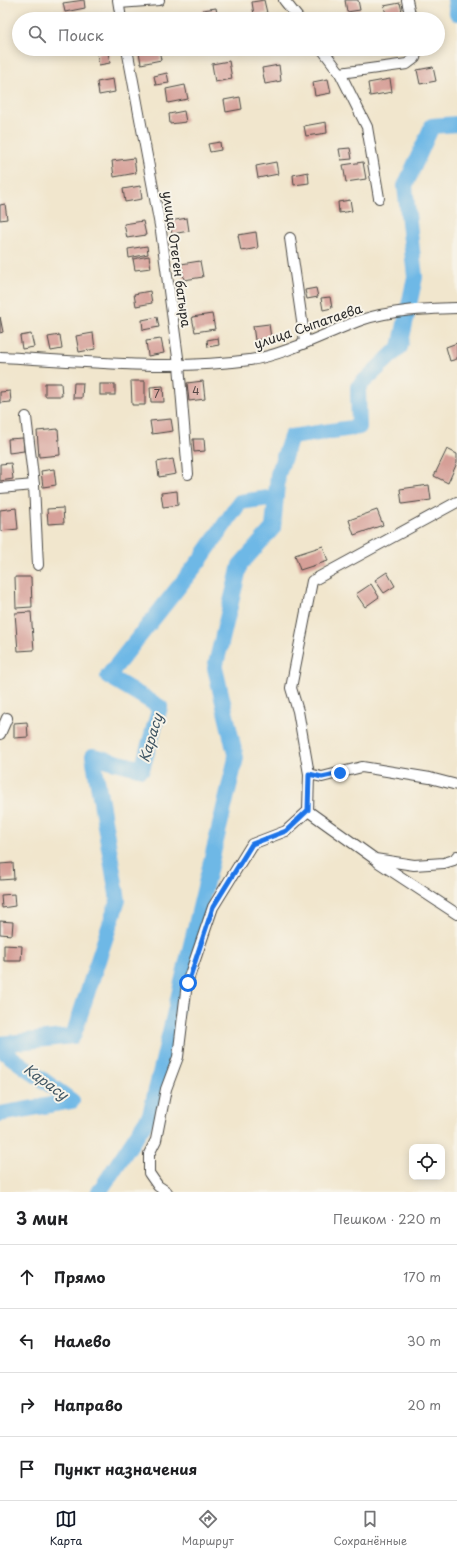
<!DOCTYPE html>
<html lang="ru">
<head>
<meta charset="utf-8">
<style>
	body { margin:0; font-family:"Playpen Sans",sans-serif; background:#f6f6f6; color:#202124 }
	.controls { position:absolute; right:12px; bottom:12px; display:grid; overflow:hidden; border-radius:8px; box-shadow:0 2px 10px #0003 }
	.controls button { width:36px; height:36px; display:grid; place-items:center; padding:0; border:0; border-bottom:1px solid #e0e0e0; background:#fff; color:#202124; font:20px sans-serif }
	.stop { position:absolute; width:12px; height:12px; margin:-9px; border:3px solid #1a73e8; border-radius:50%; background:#fff }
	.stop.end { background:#1a73e8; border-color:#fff; box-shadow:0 1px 4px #0008 }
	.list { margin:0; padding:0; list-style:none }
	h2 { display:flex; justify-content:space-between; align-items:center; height:52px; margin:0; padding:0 16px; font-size:17px }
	h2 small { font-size:13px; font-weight:400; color:#757577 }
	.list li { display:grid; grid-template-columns:26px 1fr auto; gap:12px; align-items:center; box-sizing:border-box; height:64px; padding:0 16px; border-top:1px solid #e0e0e0 }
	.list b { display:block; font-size:15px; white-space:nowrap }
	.list em { font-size:13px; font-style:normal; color:#757577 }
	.icon { flex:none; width:22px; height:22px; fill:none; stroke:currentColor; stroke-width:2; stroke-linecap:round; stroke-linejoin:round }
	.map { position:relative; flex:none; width:457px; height:1192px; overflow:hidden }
	.search { position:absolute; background:#fff; box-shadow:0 2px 10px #0003; left:12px; right:12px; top:12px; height:44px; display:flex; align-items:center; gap:10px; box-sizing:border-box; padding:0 14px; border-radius:22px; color:#757577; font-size:15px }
	.sheet { height:308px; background:#fff }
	nav { display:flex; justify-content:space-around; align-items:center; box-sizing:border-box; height:56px; border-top:1px solid #e0e0e0; background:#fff; font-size:11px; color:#757577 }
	nav a { display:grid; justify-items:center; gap:2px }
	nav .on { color:#111827 }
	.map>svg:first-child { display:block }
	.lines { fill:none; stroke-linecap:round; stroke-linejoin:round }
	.river { stroke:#6eb8e6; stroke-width:16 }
	.building { fill:#d69f97 }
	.street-casing { stroke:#494743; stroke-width:12 }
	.street { stroke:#fff; stroke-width:10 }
	.route { stroke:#1a73e8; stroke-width:5 }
	.labels { text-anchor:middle; stroke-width:4; stroke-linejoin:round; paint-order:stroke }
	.number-label { font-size:11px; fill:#564846 }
	.street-label { font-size:13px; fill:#2b2b2b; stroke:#f7f3e8 }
	.water-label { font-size:14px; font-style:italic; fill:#3f5563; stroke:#f7f3e8 }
</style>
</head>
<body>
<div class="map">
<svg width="457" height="1192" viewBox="0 0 457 1192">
	<rect width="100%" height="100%" fill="#f7f3e8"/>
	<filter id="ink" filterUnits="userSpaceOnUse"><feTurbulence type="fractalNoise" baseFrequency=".025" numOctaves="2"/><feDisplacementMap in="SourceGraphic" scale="8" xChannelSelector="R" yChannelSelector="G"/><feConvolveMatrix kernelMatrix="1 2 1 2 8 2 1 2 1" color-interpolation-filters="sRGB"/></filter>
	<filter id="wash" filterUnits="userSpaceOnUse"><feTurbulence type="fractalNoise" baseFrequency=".012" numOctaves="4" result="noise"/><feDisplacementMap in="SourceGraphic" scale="16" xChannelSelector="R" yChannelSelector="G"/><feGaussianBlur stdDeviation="0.9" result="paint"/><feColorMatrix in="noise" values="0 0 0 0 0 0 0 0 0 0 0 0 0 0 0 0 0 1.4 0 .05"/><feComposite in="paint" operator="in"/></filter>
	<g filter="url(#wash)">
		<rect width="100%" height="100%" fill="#f1e6cd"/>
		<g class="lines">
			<!-- river -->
			<g class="river">
				<polyline points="455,0 457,13"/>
				<polyline points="0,1044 73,1036 118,900 93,756 142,769 160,707 108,676 200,560 240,502 276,497"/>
				<polyline points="0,1049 72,1101 0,1114"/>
				<polyline points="99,1192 150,1115 236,758 215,668 240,565 273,528 278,474 291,437 359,427 358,387 400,347 415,277 405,186 432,126 457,124"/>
			</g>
		</g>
		<g id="blocks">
			<!-- building -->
			<g class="building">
				<polygon points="84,0 85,8 65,12 63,3"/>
				<polygon points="264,0 267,13 254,15 252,2"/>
				<polygon points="345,0 358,0 360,10 347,12"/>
				<polygon points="400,3 403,16 387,19 384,6"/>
				<polygon points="216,8 218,19 205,19 203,10"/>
				<polygon points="151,49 159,49 161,60 141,64 139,52"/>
				<polygon points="286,49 302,49 302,50 287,52"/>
				<polygon points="108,52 110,63 99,65 97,54"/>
				<polygon points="229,61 232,79 215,82 212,64"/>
				<polygon points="279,65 281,81 265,84 262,68"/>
				<polygon points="433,67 436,81 420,84 417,70"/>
				<polygon points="167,73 169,83 156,85 154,76"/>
				<polygon points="113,79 115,92 99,95 97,82"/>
				<polygon points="328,79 331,93 315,96 313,82"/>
				<polygon points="390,79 392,92 370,96 368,83"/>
				<polygon points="185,85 188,99 168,103 166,89"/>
				<polygon points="240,97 242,109 226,112 224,100"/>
				<polygon points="184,111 186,122 170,124 169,114"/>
				<polygon points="326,122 327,133 306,136 304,126"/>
				<polygon points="220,142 221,150 210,152 208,144"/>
				<polygon points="350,148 352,159 341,160 339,149"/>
				<polygon points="134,158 136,173 114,177 112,161"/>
				<polygon points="276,162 278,174 258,178 256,166"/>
				<polygon points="363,162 366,179 346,182 343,165"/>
				<polygon points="308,172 309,183 294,185 293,175"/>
				<polygon points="140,186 142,199 125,202 123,189"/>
				<polygon points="350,200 352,211 339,213 338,202"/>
				<polygon points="5,204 7,219 0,220 0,205"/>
				<polygon points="187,218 189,231 172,234 170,221"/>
				<polygon points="143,221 146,235 127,238 124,224"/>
				<polygon points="256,232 258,248 241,251 238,235"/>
				<polygon points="147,246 148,254 129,258 128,249"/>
				<polygon points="149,256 151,268 135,270 133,259"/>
				<polygon points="200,261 203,277 184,280 181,264"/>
				<polygon points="316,288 318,297 307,299 305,290"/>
				<polygon points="150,291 152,303 136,306 134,294"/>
				<polygon points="330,297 332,308 323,310 321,298"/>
				<polygon points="212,314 215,329 195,332 192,317"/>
				<polygon points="0,317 3,332 0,333"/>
				<polygon points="157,317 159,327 143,330 142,320"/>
				<polygon points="269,324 271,338 255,340 253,326"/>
				<polygon points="93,333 95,349 79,352 76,336"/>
				<polygon points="31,334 34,347 22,349 20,336"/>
				<polygon points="60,335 62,349 51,351 48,337"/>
				<polygon points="218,338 219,345 208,347 207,340"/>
				<polygon points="161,339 164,353 148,356 146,341"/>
				<polygon points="457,343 457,359 450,361 446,347"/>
				<polygon points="131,381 145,381 145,405 132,405"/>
				<polygon points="203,381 205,399 189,401 187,383"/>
				<polygon points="45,383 61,383 62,396 45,396"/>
				<polygon points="74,383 83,383 82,398 73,398"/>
				<rect x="100" y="384" width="15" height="11"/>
				<polygon points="163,386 164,402 151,402 150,387"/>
				<polygon points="10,391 11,402 0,403 0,392"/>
				<polygon points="171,419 173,431 152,434 150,421"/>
				<polygon points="58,429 60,455 39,457 37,431"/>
				<polygon points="23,438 24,451 9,453 8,439"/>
				<polygon points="193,439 204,439 205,451 194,452"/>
				<polygon points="447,449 457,454 457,463 448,483 434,476"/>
				<polygon points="173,459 176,474 159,477 157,462"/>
				<polygon points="11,463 13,479 0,481 0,464"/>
				<polygon points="54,469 56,485 43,487 41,471"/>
				<polygon points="429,485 431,500 402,504 400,489"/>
				<polygon points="177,491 178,505 163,507 161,493"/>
				<polygon points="16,508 18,529 0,531 0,510"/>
				<polygon points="63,508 64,523 48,524 47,509"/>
				<polygon points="377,510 383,525 354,535 349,520"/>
				<polygon points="323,546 328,561 300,570 295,555"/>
				<polygon points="387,572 395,586 384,593 375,580"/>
				<polygon points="15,577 31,577 32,607 16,608"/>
				<polygon points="371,584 379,597 365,607 356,594"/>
				<polygon points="31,612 34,650 18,651 15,613"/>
				<polygon points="27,722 28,737 14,738 14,723"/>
				<polygon points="13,863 14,879 0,880 0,864"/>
				<polygon points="14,894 15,906 2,908 1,895"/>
				<polygon points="0,921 13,922 12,935 0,934"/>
				<polygon points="4,945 22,946 21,961 4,961"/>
			</g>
		</g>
	</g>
	<g filter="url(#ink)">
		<use href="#blocks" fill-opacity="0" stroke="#494743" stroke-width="1"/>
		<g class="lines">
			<!-- street casing -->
			<g class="street-casing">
				<g id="street">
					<polyline points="118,0 121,19"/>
					<polyline points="284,0 299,19"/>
					<polyline points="407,0 411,19"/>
					<polyline points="119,3 159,0"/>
					<polyline points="127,49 161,231 179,365 188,474"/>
					<polyline points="322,49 340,73 407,64 415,58 417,49"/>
					<polyline points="340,73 367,127 379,198"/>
					<polyline points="290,238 305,342"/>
					<path d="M 0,357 C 83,361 168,371 250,360 C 285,355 328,332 361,320 C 392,310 425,309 457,308"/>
					<polyline points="26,417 34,485 38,565"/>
					<polyline points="0,488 34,485"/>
					<polyline points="0,734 7,718"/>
					<polyline points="309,774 322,777 362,767 430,778 457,785"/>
					<polyline points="308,811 375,859 414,865 444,863 454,860 457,856"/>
					<polyline points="378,862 457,914"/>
					<polyline points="167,1192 158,1186 149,1173 149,1154 156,1140 166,1089 178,1057 187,983 213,907 252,844 286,831 308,811 309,774 298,711 291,688 312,581 457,502"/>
				</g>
			</g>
			<!-- street -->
			<use href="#street" class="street"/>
		</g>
	</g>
	<g class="lines" filter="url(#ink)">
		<!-- route -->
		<polyline class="route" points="188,983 213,907 252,844 286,831 308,810 309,774 322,777 340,773"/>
	</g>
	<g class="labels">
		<!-- number labels -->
		<g class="number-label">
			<text x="196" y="395">4</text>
			<text x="157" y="398">7</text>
		</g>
		<!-- street labels -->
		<g class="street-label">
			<text transform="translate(177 259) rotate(82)" y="5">улица Отеген батыра</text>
			<text transform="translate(308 326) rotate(-19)" y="5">улица Сыпатаева</text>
		</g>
		<!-- water labels -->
		<g class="water-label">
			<text transform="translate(151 738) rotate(-73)" y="5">Карасу</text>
			<text transform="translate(46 1082) rotate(36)" y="5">Карасу</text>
		</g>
	</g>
</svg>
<div class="controls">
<button><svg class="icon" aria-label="locate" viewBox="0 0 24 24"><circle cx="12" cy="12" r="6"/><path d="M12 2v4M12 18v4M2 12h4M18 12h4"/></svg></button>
</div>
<div class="stop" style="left:188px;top:983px"></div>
<div class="stop end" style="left:340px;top:773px"></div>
<div class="search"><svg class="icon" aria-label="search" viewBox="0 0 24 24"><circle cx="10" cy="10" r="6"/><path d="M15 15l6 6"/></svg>Поиск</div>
</div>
<section class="sheet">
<h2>3 мин<small>Пешком · 220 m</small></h2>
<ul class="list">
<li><svg class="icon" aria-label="ahead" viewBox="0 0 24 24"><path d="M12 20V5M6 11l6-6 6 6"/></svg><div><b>Прямо</b></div><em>170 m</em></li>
<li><svg class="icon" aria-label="left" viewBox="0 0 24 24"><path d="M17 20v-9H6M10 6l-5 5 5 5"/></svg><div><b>Налево</b></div><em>30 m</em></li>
<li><svg class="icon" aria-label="right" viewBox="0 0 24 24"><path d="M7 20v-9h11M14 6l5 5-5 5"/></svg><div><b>Направо</b></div><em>20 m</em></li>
<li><svg class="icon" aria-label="arrive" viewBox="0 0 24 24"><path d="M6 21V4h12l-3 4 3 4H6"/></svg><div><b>Пункт назначения</b></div></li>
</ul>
</section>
<nav>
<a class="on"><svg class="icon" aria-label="map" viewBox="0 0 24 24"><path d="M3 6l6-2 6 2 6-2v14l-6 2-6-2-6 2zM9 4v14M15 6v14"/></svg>Карта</a>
<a><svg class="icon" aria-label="directions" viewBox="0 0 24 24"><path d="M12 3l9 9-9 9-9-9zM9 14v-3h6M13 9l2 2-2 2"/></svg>Маршрут</a>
<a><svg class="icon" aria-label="saved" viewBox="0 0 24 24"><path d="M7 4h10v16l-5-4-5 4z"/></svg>Сохранённые</a>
</nav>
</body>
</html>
